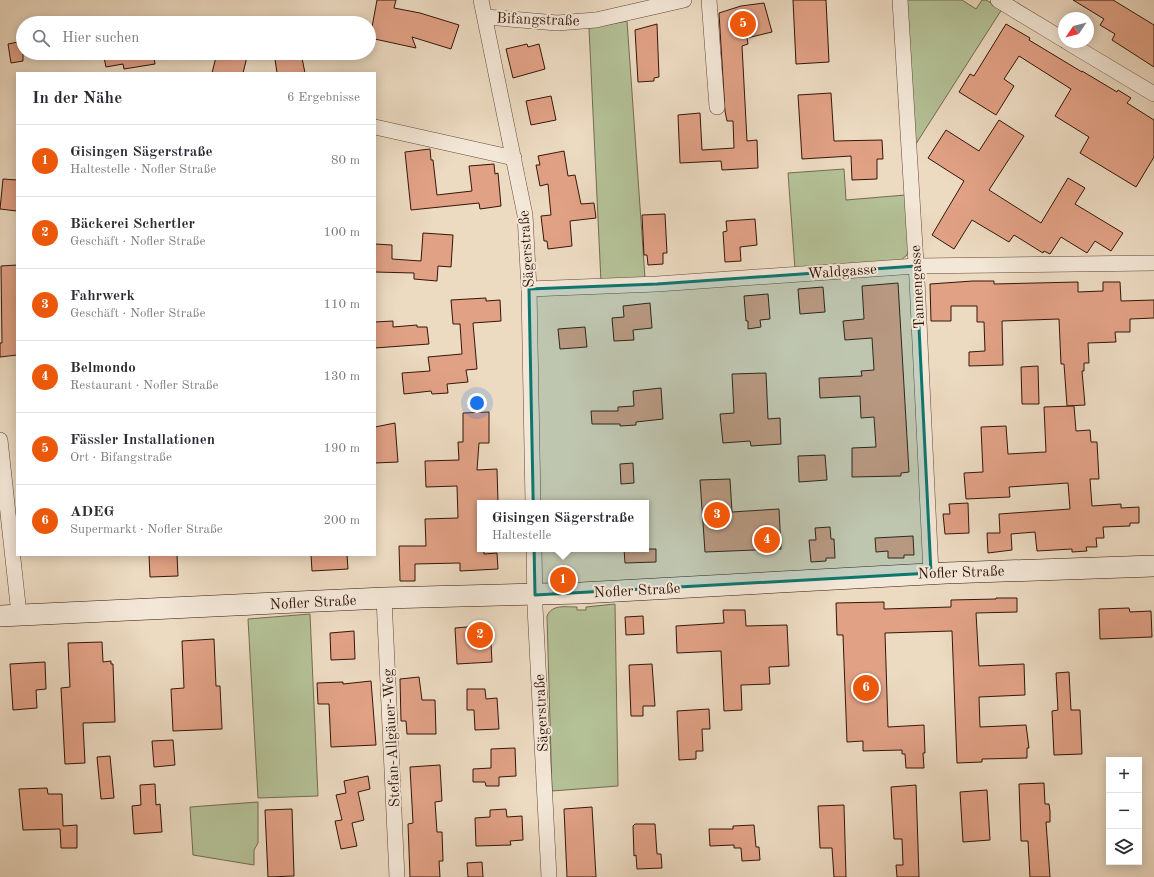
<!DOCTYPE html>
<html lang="de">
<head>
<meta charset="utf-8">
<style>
	body { margin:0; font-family:"Old Standard TT",serif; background:#f7f7f7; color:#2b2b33 }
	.controls { position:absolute; right:12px; bottom:12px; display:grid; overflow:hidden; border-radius:0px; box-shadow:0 2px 10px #0003 }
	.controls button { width:36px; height:36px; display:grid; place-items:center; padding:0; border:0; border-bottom:1px solid #e1e1e2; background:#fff; color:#2b2b33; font:20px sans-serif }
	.compass { position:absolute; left:1058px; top:12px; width:36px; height:36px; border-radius:50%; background:#fff; box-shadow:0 2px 10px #0003; rotate:235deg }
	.you { position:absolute; left:477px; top:403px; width:14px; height:14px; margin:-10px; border:3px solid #fff; border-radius:50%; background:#1a73e8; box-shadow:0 0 0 6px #1a73e833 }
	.badge { display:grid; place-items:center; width:26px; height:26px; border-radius:50%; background:#ea580c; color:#fff; font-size:13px; font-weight:700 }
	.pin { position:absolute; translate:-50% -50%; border:2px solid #fff; box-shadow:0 1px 4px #0006 }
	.popup { position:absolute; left:477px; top:500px; width:172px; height:52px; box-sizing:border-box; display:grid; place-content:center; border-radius:0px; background:#fff; filter:drop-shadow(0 1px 3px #0005); font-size:13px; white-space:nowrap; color:#7c7c81 }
	.popup b { font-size:15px; color:#2b2b33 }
	.popup::after { content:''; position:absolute; left:50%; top:100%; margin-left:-8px; border:8px solid transparent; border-top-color:#fff }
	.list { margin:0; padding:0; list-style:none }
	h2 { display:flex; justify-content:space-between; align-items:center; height:52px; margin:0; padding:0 16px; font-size:17px }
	h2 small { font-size:13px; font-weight:400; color:#7c7c81 }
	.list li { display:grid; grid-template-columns:26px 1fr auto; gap:12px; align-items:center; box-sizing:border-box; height:72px; padding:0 16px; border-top:1px solid #e1e1e2 }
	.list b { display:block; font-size:15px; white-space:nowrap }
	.list p { margin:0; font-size:13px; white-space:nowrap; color:#7c7c81 }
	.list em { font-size:13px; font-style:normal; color:#7c7c81 }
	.icon { flex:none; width:22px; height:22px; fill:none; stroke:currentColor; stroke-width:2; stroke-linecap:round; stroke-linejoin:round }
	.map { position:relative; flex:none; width:1154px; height:877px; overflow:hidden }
	.search { position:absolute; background:#fff; box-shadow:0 2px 10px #0003; left:16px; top:16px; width:360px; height:44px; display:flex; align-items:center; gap:10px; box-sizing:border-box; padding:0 14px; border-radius:22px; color:#7c7c81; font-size:15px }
	.panel { position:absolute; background:#fff; box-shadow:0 2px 10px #0003; left:16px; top:72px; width:360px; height:484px; border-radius:0px }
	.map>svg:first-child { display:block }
	.green { fill:#b4c096; stroke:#746b50 }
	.building { fill:#e1a185; stroke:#351609 }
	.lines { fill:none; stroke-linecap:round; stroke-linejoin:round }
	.street-casing { stroke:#634737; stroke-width:16 }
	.secondary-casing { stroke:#351609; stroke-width:22 }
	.street { stroke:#f3e7d7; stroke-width:15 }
	.secondary { stroke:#f3e7d7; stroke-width:21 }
	.marked { fill:#0f766e; fill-opacity:0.2; stroke:#0f766e; stroke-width:3; stroke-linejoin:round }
	.labels { text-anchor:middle; stroke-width:4; stroke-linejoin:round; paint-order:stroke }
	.street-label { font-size:15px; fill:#351609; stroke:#f3e7d7 }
</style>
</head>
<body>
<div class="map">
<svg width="1154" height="877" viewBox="0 0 1154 877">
	<rect width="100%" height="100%" fill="#ecdac1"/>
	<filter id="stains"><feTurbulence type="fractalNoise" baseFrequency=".005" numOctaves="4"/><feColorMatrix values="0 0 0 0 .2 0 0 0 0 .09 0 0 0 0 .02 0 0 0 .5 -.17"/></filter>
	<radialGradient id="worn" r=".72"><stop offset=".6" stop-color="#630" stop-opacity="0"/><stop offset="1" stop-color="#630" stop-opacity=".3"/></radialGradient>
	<!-- green -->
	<g class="green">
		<polygon points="905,0 962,0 976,9 982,0 986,0 1002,9 914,147"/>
		<polygon points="627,21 645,278 601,282 589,28"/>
		<polygon points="844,169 846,200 905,195 909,249 907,255 901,260 795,269 788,173"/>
		<path d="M 615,604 L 618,786 L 552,791 L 547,616 C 552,604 566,607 577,607 L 577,610 L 586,610 L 586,607 Z"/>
		<polygon points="310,614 318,796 258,798 248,619"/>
		<polygon points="258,802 258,843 254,850 254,865 193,855 190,807"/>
	</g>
	<!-- building -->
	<g class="building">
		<polygon points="377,0 396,0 394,8 420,13 459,25 451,49 412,37 416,48 370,38"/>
		<polygon points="793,0 826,0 829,62 796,64"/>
		<polygon points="1073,0 1113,0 1154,25 1154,67 1112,40 1115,34 1100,25 1104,19"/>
		<polygon points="764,3 772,32 747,38 748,44 742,46 747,141 757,140 758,168 722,170 721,161 680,163 678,115 700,113 702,150 734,148 733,121 727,121 725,111 719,13 741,6"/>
		<polygon points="657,24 659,77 654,78 654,81 638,82 635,30"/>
		<polygon points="1006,24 1030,38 1029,40 1082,72 1082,71 1117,92 1118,90 1131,98 1127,103 1154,120 1154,157 1136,187 1080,153 1089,137 1055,116 1071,89 1019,56 1004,79 1014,86 996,115 959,92 970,74 974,76"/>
		<polygon points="23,41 23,61 11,63 8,44"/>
		<polygon points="527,44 528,47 539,44 545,69 513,78 506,49"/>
		<polygon points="103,53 153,53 155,64 124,69 123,64 106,67"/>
		<polygon points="217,53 248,53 243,73 212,73"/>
		<polygon points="277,53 301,53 305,73 277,73 275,59"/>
		<polygon points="831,93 834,141 882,140 883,159 877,159 877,179 852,180 851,156 802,159 798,95"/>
		<polygon points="551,96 556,120 531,125 526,101"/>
		<polygon points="999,120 1024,136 989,190 1041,223 1068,178 1085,188 1075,204 1123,233 1111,251 1095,241 1087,253 1061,237 1050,254 1044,251 1043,253 1014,235 1009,242 972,220 954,249 932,235 964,181 928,158 946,130 979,151"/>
		<polygon points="430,149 431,160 433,160 437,195 472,191 469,166 494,164 495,174 498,173 501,206 480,209 479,203 411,210 405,152"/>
		<polygon points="564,151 568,176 575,175 581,204 594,203 596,218 570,221 572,246 548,249 547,241 544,241 541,216 551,215 548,184 540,186 536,165 540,165 538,156"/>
		<polygon points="3,179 17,180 17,211 0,209"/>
		<polygon points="665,214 667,253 663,253 663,264 648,265 647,255 644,255 642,215"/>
		<polygon points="755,219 757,245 740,247 741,261 725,262 723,232 727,231 726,221"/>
		<polygon points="423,233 453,235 451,267 438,266 437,281 414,279 414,273 375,272 375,244 392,245 392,259 421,261"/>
		<polygon points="17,265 17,355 0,357 0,343 2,343 1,266"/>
		<polygon points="973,281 994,281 994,284 1078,282 1078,292 1103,291 1103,282 1120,282 1121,301 1154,300 1154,318 1130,319 1130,332 1115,332 1116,342 1088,343 1089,363 1084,363 1084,371 1082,371 1085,405 1067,406 1064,364 1061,364 1059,319 1002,321 1003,365 969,366 969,352 985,351 984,322 977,322 977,306 951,306 951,321 931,321 930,284"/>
		<polygon points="898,283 909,472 901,473 901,476 852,477 852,448 876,447 874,417 861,418 860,396 820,398 819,378 862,376 861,371 874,370 872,338 845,340 843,321 864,319 862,286"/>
		<polygon points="823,287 825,312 800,314 798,289"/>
		<polygon points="768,294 770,319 760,320 761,327 748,329 748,321 746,321 744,296"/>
		<polygon points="486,298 486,301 500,300 501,321 473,323 477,369 466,370 468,382 447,384 448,393 432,394 431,391 404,394 402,373 430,371 428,357 462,354 460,324 453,324 451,300"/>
		<polygon points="650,303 652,328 633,330 634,340 614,341 612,318 624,317 623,306"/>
		<polygon points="393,321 393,327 417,325 417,327 427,327 429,344 375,348 375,322"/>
		<polygon points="585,327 587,347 560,349 558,329"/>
		<polygon points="1038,366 1039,404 1022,404 1021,367"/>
		<polygon points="766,373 768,419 780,418 781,444 751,446 750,441 723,443 720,414 734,413 732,374"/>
		<polygon points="661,388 663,419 636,422 636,425 620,426 620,424 592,424 591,411 618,411 618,407 634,406 633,391"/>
		<polygon points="1074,406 1076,431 1090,430 1091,442 1097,442 1099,479 1090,479 1092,506 1121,504 1121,508 1139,507 1139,523 1130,523 1130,526 1103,527 1104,538 1096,538 1097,547 1086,547 1087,551 1072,552 1072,549 1037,551 1035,532 1011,534 1012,550 988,553 987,533 1000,533 999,514 1070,509 1068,483 1009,487 1010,497 966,499 964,473 983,472 981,427 1006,426 1008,454 1046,452 1044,407"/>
		<polygon points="489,412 489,443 479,443 477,470 497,469 498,503 480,503 480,549 484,549 484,554 497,553 498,569 460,571 460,563 415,564 415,581 400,581 399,546 426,546 425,519 458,518 457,486 426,487 425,461 459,460 458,442 463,442 463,413"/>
		<polygon points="395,423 398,462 375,463 375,427"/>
		<polygon points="825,455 827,480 799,482 798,456"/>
		<polygon points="633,463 634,483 621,484 620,464"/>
		<polygon points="730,479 732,512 779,509 781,549 705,552 700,480"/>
		<polygon points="968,503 969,533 945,534 943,514 950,514 949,504"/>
		<polygon points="830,527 831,539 834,539 835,558 826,558 826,561 811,562 809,540 816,540 815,528"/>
		<polygon points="913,536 914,555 904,555 904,558 888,558 888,551 876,552 875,538"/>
		<polygon points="624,549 656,549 656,562 625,563"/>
		<polygon points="149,555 177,555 178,576 150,577"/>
		<polygon points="311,555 347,555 348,569 312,571"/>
		<polygon points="996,598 1017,598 1017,612 976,613 979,666 1024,664 1025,695 979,697 980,727 1026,725 1029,748 1027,748 1027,758 982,759 982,762 957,763 952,631 885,633 888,727 924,725 925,753 923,753 924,768 906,768 905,754 902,754 902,750 863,751 863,741 847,742 843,635 837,635 836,603 884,602 884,609 951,607 951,600 996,599"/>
		<polygon points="1129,608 1130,612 1151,611 1152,637 1100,639 1099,609"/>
		<polygon points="723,610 745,610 746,626 787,625 789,666 769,667 770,684 741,685 742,710 724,711 721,651 677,653 676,626 724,623"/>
		<polygon points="643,616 644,634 626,635 625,617"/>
		<polygon points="490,625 492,662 457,664 455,628"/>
		<polygon points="354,631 355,659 331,660 330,633"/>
		<polygon points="214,639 216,686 220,686 222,729 173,731 171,689 184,688 182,641"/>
		<polygon points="102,642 103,662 111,661 111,664 113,664 115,722 83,723 85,763 65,764 61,688 70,687 68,643"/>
		<polygon points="45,662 46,689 36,690 37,708 13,710 10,664"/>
		<polygon points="652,664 655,706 643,706 643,716 631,716 629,665"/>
		<polygon points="1069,672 1071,710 1080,710 1082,754 1054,755 1052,711 1058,710 1056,673"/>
		<polygon points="419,677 422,700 435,700 436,734 407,734 406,721 401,721 400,679"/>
		<polygon points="371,681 376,745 331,747 329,704 318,704 317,683 343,682 343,684"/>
		<polygon points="467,689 485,689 486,699 497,698 499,729 475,730 474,710 467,710"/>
		<polygon points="709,709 710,729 702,729 703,751 696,751 696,759 679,760 677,711"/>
		<polygon points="173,740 175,765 154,767 152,741"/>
		<polygon points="515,748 516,776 499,777 499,786 486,786 485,782 473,782 473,769 491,768 491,749"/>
		<polygon points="110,756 114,798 101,799 97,757"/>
		<polygon points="440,765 442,801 435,802 437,832 442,832 443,861 439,861 440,877 410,877 408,824 413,823 410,767"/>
		<polygon points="368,776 370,789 358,792 364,820 352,823 357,846 341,849 335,821 342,820 336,795 346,793 344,781"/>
		<polygon points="1044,783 1045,804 1049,804 1050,811 1050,822 1046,822 1050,877 1030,877 1028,841 1021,841 1019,784"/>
		<polygon points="155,784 156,805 160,804 162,832 134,834 132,806 141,805 140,785"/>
		<polygon points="916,785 919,877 897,877 896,865 903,865 902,839 894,839 891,787"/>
		<polygon points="47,788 48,794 62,794 63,826 77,825 77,848 61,848 60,829 23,830 19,789"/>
		<polygon points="987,790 990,840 963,842 960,792"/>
		<polygon points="844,805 846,877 834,877 832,848 820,848 818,806"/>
		<polygon points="592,807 596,877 567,877 564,809"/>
		<polygon points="292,809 294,876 268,877 265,810"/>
		<polygon points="506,809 507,817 522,816 523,840 510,841 511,845 476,846 475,818 490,817 490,810"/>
		<polygon points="635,824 655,824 657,854 661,854 662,868 637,869 636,855 634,856 633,826"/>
		<polygon points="754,825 756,847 759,847 760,860 742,861 741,848 734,848 734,845 710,846 709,829 733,829 733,826"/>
		<polygon points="482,862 483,877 468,877 467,863"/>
	</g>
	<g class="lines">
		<!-- street casing -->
		<g class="street-casing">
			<g id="street">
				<polyline points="481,0 525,215 529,289 533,503"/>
				<polyline points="709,0 717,107"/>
				<polyline points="900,0 917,280 931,573"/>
				<polyline points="998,0 1064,40"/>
				<polyline points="486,17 557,23 596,20 684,0"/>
				<polyline points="1067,42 1154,94"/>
				<polyline points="375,127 514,158"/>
				<polyline points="529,289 657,284 916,266 1154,263"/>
				<polyline points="0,440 19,614"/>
				<polyline points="534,549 535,607 549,877"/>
				<polyline points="384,598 397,877"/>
			</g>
		</g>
		<!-- secondary casing -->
		<g class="secondary-casing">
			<polyline id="secondary" points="0,616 384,598 581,593 946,573 1154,566"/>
		</g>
		<!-- street -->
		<use href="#street" class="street"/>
		<!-- secondary -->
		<use href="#secondary" class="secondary"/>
	</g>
	<!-- marked area -->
	<path class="marked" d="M 916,266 L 931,573 L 535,595 L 529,289 L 657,284 Z"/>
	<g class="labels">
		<!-- street labels -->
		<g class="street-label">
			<text transform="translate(538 19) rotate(2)" y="5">Bifangstraße</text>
			<text transform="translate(526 249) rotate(-94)" y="5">Sägerstraße</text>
			<text transform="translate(842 271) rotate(-4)" y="5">Waldgasse</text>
			<text transform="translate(917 287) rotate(-93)" y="5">Tannengasse</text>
			<text transform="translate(961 572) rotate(-2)" y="5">Nofler Straße</text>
			<text transform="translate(637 590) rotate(-3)" y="5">Nofler Straße</text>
			<text transform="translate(313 602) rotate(-3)" y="5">Nofler Straße</text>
			<text transform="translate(541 713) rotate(-93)" y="5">Sägerstraße</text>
			<text transform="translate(391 738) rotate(-93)" y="5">Stefan-Allgäuer-Weg</text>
		</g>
	</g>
	<rect width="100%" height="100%" filter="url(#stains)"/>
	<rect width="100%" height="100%" fill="url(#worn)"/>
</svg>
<div class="controls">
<button>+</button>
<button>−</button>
<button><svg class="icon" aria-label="layers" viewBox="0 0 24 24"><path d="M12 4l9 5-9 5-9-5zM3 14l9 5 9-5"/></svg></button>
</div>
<svg class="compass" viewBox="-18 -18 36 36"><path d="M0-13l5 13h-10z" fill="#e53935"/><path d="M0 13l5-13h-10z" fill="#7c7c81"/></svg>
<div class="you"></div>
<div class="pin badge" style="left:563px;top:580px">1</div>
<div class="popup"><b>Gisingen Sägerstraße</b>Haltestelle</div>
<div class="pin badge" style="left:480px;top:635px">2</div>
<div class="pin badge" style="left:717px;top:515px">3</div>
<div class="pin badge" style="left:767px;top:540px">4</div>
<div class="pin badge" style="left:743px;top:24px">5</div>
<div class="pin badge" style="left:866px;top:688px">6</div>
<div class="search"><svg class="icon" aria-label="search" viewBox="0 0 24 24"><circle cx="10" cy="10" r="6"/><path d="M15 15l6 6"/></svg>Hier suchen</div>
<section class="panel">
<h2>In der Nähe<small>6 Ergebnisse</small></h2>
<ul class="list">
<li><span class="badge">1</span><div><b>Gisingen Sägerstraße</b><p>Haltestelle · Nofler Straße</p></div><em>80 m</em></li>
<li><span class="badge">2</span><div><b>Bäckerei Schertler</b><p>Geschäft · Nofler Straße</p></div><em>100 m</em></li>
<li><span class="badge">3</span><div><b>Fahrwerk</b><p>Geschäft · Nofler Straße</p></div><em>110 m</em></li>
<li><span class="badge">4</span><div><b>Belmondo</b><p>Restaurant · Nofler Straße</p></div><em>130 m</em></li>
<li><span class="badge">5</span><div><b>Fässler Installationen</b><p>Ort · Bifangstraße</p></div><em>190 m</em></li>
<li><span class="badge">6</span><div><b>ADEG</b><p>Supermarkt · Nofler Straße</p></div><em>200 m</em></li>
</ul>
</section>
</div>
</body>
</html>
